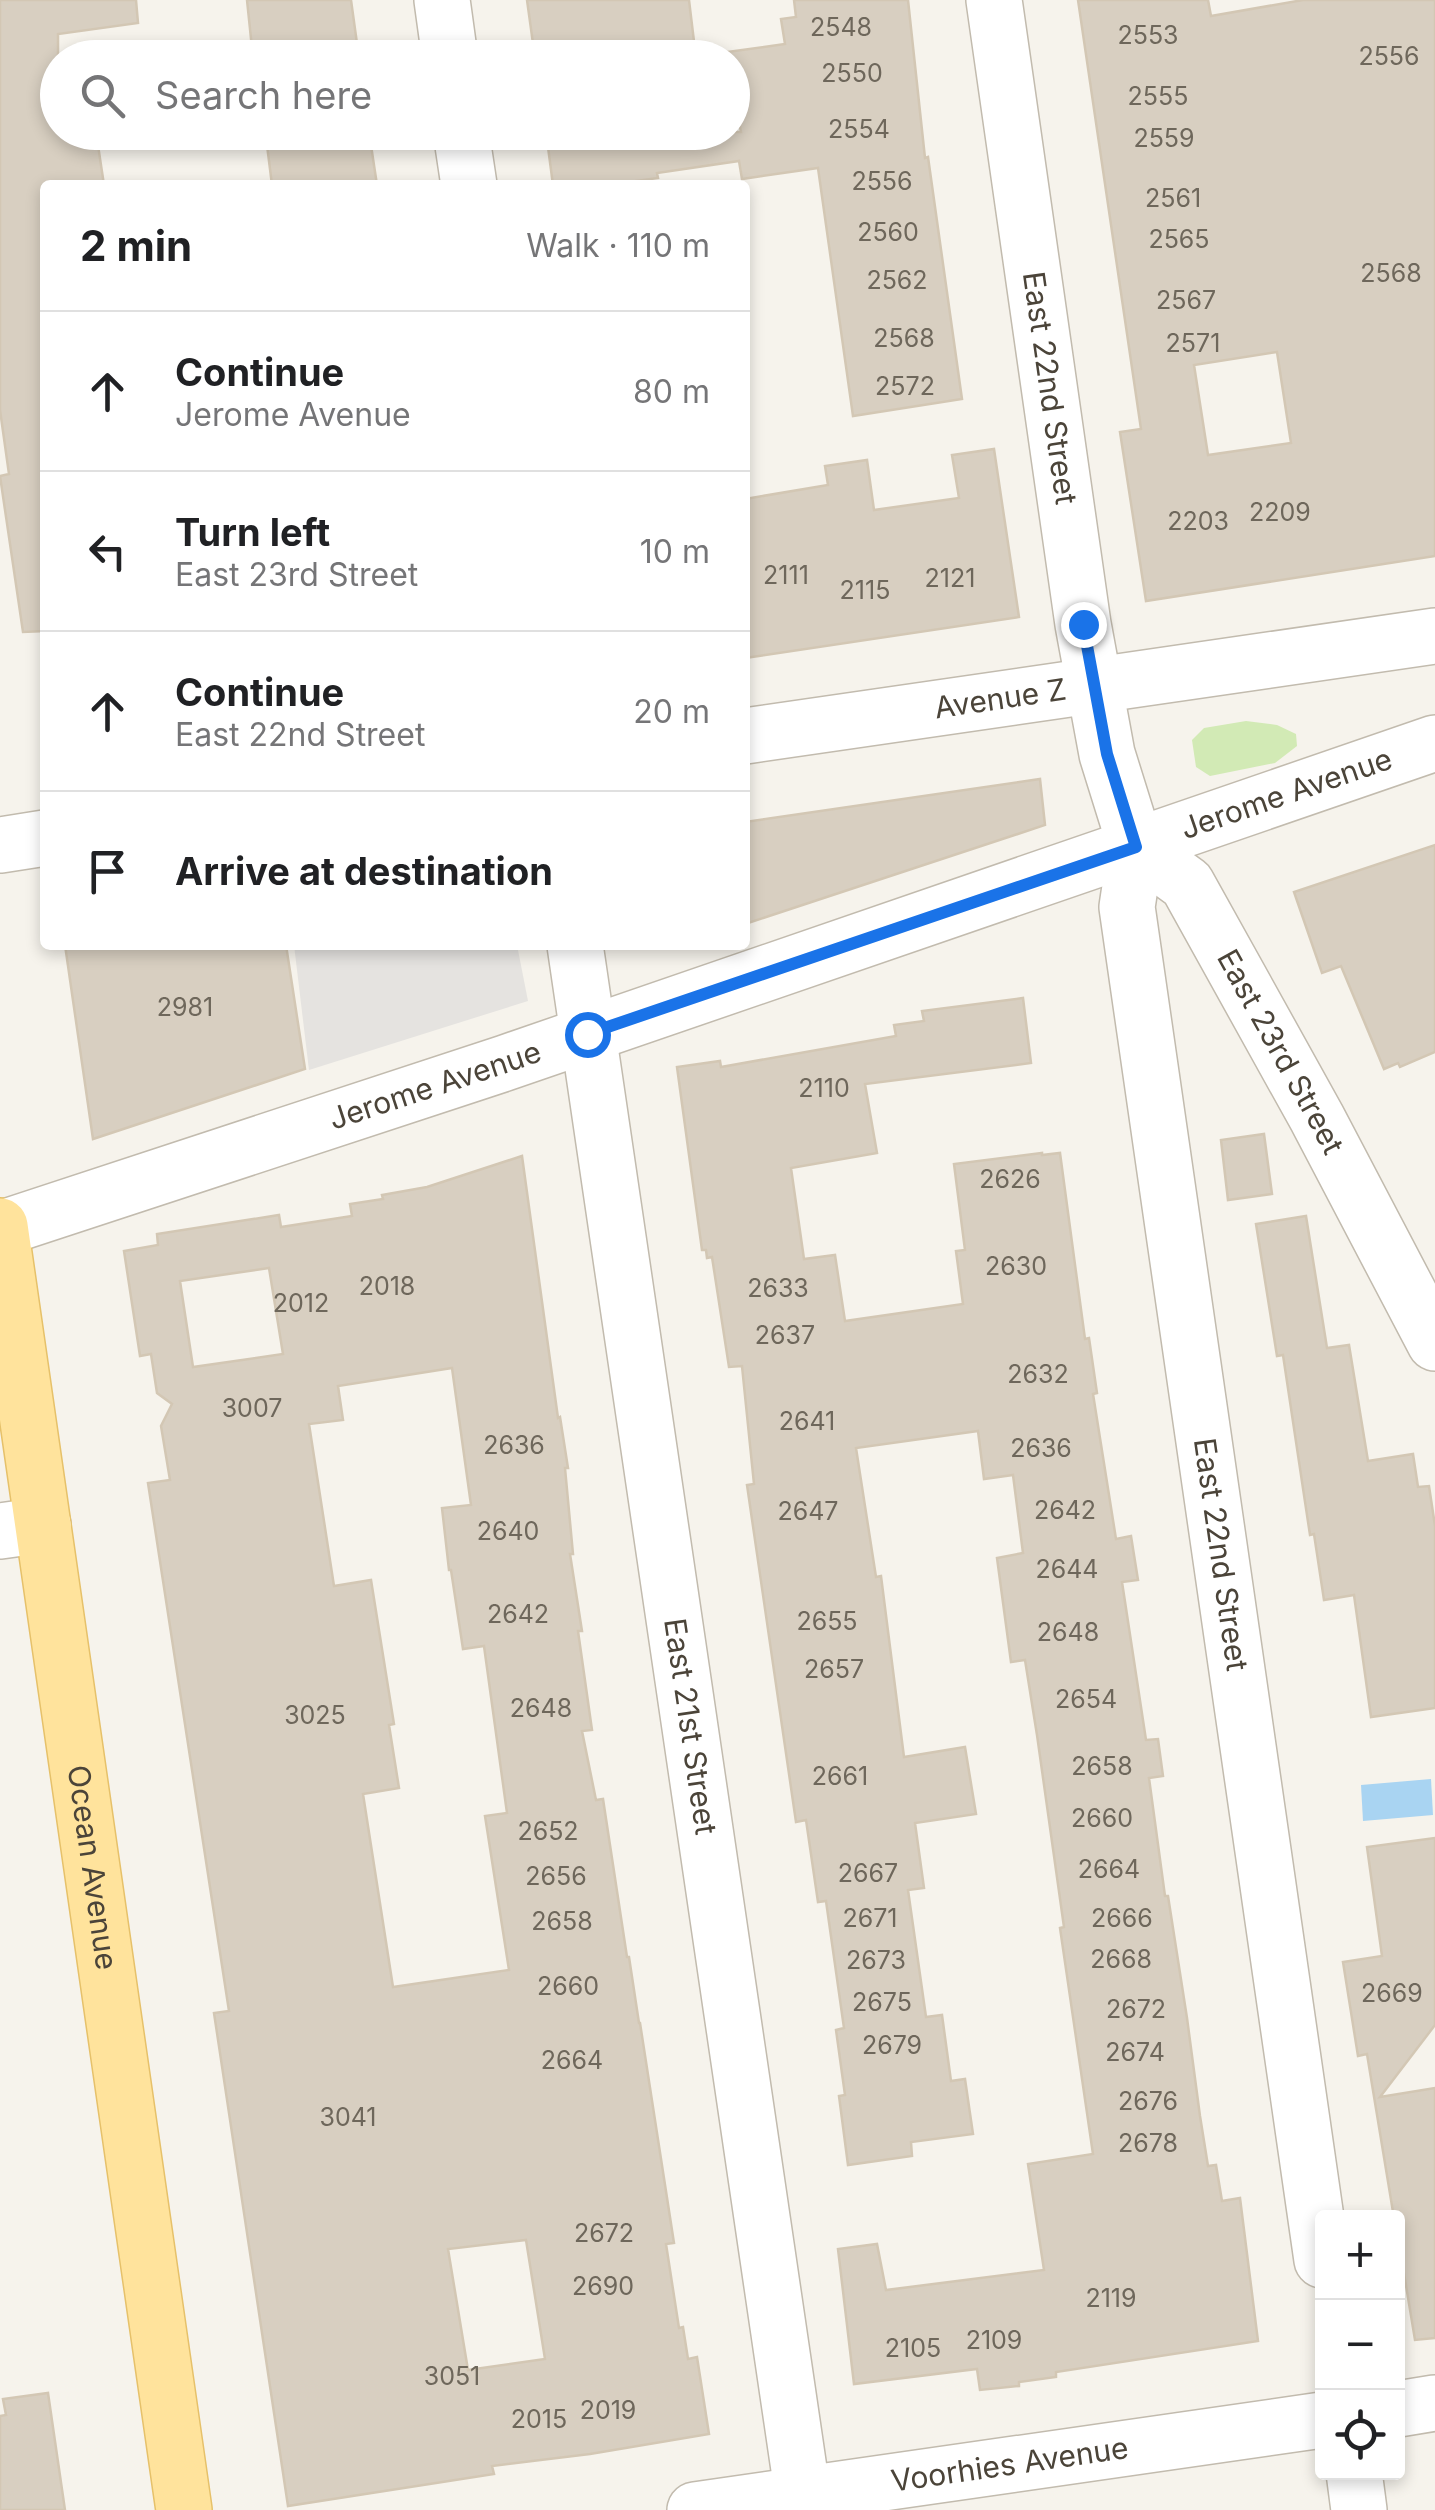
<!DOCTYPE html>
<html lang="en">
<head>
<meta charset="utf-8">
<style>
	body { margin:0; font-family:Inter,sans-serif; background:#f2f2f2; color:#202124 }
	.controls { position:absolute; right:30px; bottom:30px; display:grid; overflow:hidden; border-radius:10px; box-shadow:0 5px 15px #0003 }
	.controls button { width:90px; height:90px; display:grid; place-items:center; padding:0; border:0; border-bottom:2px solid #e0e0e0; background:#fff; color:#202124; font:50px sans-serif }
	.stop { position:absolute; width:30px; height:30px; margin:-22px; border:8px solid #1a73e8; border-radius:50%; background:#fff }
	.stop.end { background:#1a73e8; border-color:#fff; box-shadow:0 2px 10px #0008 }
	.list { margin:0; padding:0; list-style:none }
	h2 { display:flex; justify-content:space-between; align-items:center; height:130px; margin:0; padding:0 40px; font-size:42px }
	h2 small { font-size:32px; font-weight:400; color:#757577 }
	.list li { display:grid; grid-template-columns:65px 1fr auto; gap:30px; align-items:center; box-sizing:border-box; height:160px; padding:0 40px; border-top:2px solid #e0e0e0 }
	.list b { display:block; font-size:38px; white-space:nowrap }
	.list p { margin:0; font-size:32px; white-space:nowrap; color:#757577 }
	.list em { font-size:32px; font-style:normal; color:#757577 }
	.icon { flex:none; width:55px; height:55px; fill:none; stroke:currentColor; stroke-width:2; stroke-linecap:round; stroke-linejoin:round }
	.map { position:relative; flex:none; width:1435px; height:2510px; overflow:hidden }
	.search { position:absolute; background:#fff; box-shadow:0 5px 15px #0003; left:40px; top:40px; width:710px; height:110px; display:flex; align-items:center; gap:25px; box-sizing:border-box; padding:0 35px; border-radius:55px; color:#757577; font-size:38px }
	.panel { position:absolute; background:#fff; box-shadow:0 5px 15px #0003; left:40px; top:180px; width:710px; height:770px; border-radius:10px }
	.map>svg:first-child { display:block }
	.green { fill:#d2eab5 }
	.parking { fill:#e5e3e0 }
	.water { fill:#a9d4f2 }
	.building { fill:#d8cfc1; stroke:#d3c7b4; stroke-width:2.5; fill-rule:evenodd }
	.lines { fill:none; stroke-linecap:round; stroke-linejoin:round }
	.minor-casing { stroke:#c2bbae; stroke-width:58 }
	.major-casing { stroke:#e6c16a; stroke-width:58 }
	.minor { stroke:#fff; stroke-width:55 }
	.major { stroke:#ffe39c; stroke-width:55 }
	.route { stroke:#1a73e8; stroke-width:12 }
	.labels { text-anchor:middle; stroke-width:10; stroke-linejoin:round; paint-order:stroke }
	.number-label { font-size:25px; fill:#6e675b }
	.street-label { font-size:30px; fill:#4b4439; stroke:#fff }
</style>
</head>
<body>
<div class="map">
<svg width="1435" height="2510" viewBox="0 0 1435 2510">
	<rect width="100%" height="100%" fill="#f6f3ec"/>
	<!-- green -->
	<polygon class="green" points="1246,721 1277,725 1296,734 1297,746 1275,763 1210,776 1196,767 1192,740 1204,728"/>
	<!-- parking -->
	<polygon class="parking" points="294,945 517,945 528,1001 309,1070"/>
	<!-- water -->
	<polygon class="water" points="1431,1779 1433,1815 1363,1821 1361,1785"/>
	<!-- building -->
	<g class="building">
		<polygon points="0,0 136,0 138,23 58,34 58,132 96,132 104,185 45,185 45,631 23,632 0,476 9,474 0,410"/>
		<polygon points="247,0 351,0 359,58 253,58"/>
		<polygon points="527,0 689,0 696,58 535,58"/>
		<polygon points="794,0 908,0 925,158 928,157 962,399 853,416 818,168 742,179 739,161 657,173 658,178 608,185 553,185 546,132 741,132 732,83 732,58 728,58 727,52 785,44 781,19 796,17"/>
		<path d="M 1078,0 L 1208,0 L 1211,16 L 1303,0 L 1435,0 L 1435,556 L 1146,601 L 1120,432 L 1141,429 ZM 1277,352 L 1291,443 L 1208,455 L 1194,365 Z"/>
		<polygon points="355,132 369,132 377,185 272,185 267,145"/>
		<polygon points="994,449 1019,617 745,658 745,499 828,485 825,466 867,460 874,510 959,498 952,455"/>
		<polygon points="1040,779 1045,825 745,924 745,822"/>
		<polygon points="1435,845 1435,1052 1400,1067 1398,1063 1384,1069 1341,966 1322,973 1294,892"/>
		<polygon points="65,945 286,945 305,1069 93,1139"/>
		<polygon points="1023,998 1031,1063 865,1084 877,1153 791,1168 804,1259 835,1255 845,1321 963,1304 956,1251 965,1250 954,1164 1042,1153 1042,1155 1060,1153 1085,1339 1089,1338 1097,1393 1093,1394 1116,1539 1131,1536 1138,1580 1122,1582 1146,1740 1158,1739 1163,1776 1149,1778 1165,1896 1168,1896 1187,2018 1200,2116 1208,2166 1216,2165 1222,2201 1240,2198 1258,2341 1056,2372 1056,2377 1019,2382 1019,2386 980,2390 977,2369 854,2384 838,2249 877,2244 886,2290 1044,2270 1028,2164 1093,2154 1060,1928 1064,1927 1037,1735 1025,1660 1011,1662 997,1558 1023,1553 1013,1475 984,1479 978,1431 856,1448 876,1577 881,1576 904,1757 965,1747 976,1814 915,1823 924,1888 908,1890 926,2017 942,2015 951,2081 965,2079 973,2134 911,2142 912,2156 848,2165 839,2096 845,2095 836,2030 844,2028 826,1901 818,1902 806,1820 796,1822 747,1485 754,1484 742,1366 729,1367 712,1257 707,1258 706,1250 702,1250 677,1067 720,1061 721,1067 896,1036 894,1025 924,1021 922,1011"/>
		<polygon points="1264,1134 1272,1194 1228,1200 1221,1140"/>
		<path d="M 522,1156 L 558,1418 L 560,1417 L 568,1468 L 565,1468 L 573,1554 L 570,1554 L 582,1631 L 578,1631 L 592,1730 L 582,1731 L 596,1800 L 603,1799 L 627,1957 L 629,1957 L 639,2023 L 640,2023 L 674,2243 L 666,2244 L 679,2328 L 683,2327 L 688,2359 L 697,2357 L 709,2434 L 590,2454 L 492,2466 L 494,2474 L 288,2506 L 214,2013 L 229,2011 L 148,1483 L 170,1480 L 161,1426 L 172,1404 L 157,1393 L 151,1354 L 140,1356 L 124,1251 L 158,1245 L 157,1234 L 279,1215 L 281,1227 L 352,1216 L 350,1204 L 383,1199 L 382,1195 L 427,1187 ZM 269,1268 L 283,1354 L 193,1367 L 180,1281 ZM 452,1368 L 471,1505 L 442,1508 L 449,1570 L 451,1570 L 463,1649 L 484,1646 L 507,1813 L 485,1816 L 509,1970 L 393,1987 L 363,1794 L 399,1788 L 389,1725 L 394,1724 L 371,1580 L 334,1586 L 309,1424 L 343,1420 L 338,1386 ZM 526,2240 L 545,2359 L 468,2370 L 448,2249 Z"/>
		<polygon points="1306,1216 1327,1348 1349,1345 1368,1461 1413,1454 1418,1487 1429,1486 1435,1526 1435,1708 1371,1717 1354,1595 1324,1600 1314,1534 1310,1535 1283,1355 1277,1356 1256,1224"/>
		<polygon points="1435,1838 1435,2025 1380,2097 1435,2088 1435,2338 1415,2340 1398,2237 1398,2218 1394,2218 1367,2054 1358,2056 1343,1962 1382,1956 1367,1847"/>
		<polygon points="48,2393 65,2510 0,2510 0,2416 6,2415 3,2399"/>
	</g>
	<g class="lines">
		<!-- minor casing -->
		<g class="minor-casing">
			<g id="minor">
				<polyline points="442,0 450,58"/>
				<path id="s1" d="M 994,0 L 1083,624 L 1107,754 L 1136,847 L 1187,884 L 1317,1118 L 1435,1343"/>
				<polyline points="461,132 469,185"/>
				<path id="s2" d="M 745,736 L 1435,636"/>
				<polyline points="0,845 45,838"/>
				<path id="s3" d="M 1136,847 L 1127,907 L 1322,2260"/>
				<path id="s4" d="M 575,945 L 805,2510"/>
				<path id="s5" d="M 0,1229 L 505,1063 L 1435,743"/>
				<polyline points="0,1531 43,1525"/>
				<polyline points="1398,2409 1435,2403"/>
				<polyline points="1354,2472 1359,2510"/>
				<path id="s6" d="M 695,2510 L 1322,2420"/>
			</g>
		</g>
		<!-- major casing -->
		<g class="major-casing">
			<g id="major">
				<path id="s7" d="M 0,1226 L 184,2510"/>
			</g>
		</g>
		<!-- minor -->
		<use href="#minor" class="minor"/>
		<!-- major -->
		<use href="#major" class="major"/>
	</g>
	<g class="lines">
		<!-- route -->
		<polyline class="route" points="587,1034 1136,847 1107,754 1083,624"/>
	</g>
	<g class="labels">
		<!-- number labels -->
		<g class="number-label">
			<text x="841" y="36">2548</text>
			<text x="1148" y="44">2553</text>
			<text x="1389" y="65">2556</text>
			<text x="852" y="82">2550</text>
			<text x="1158" y="105">2555</text>
			<text x="859" y="138">2554</text>
			<text x="1164" y="147">2559</text>
			<text x="882" y="190">2556</text>
			<text x="1173" y="207">2561</text>
			<text x="888" y="241">2560</text>
			<text x="1179" y="248">2565</text>
			<text x="1391" y="282">2568</text>
			<text x="897" y="289">2562</text>
			<text x="1186" y="309">2567</text>
			<text x="904" y="347">2568</text>
			<text x="1193" y="352">2571</text>
			<text x="905" y="395">2572</text>
			<text x="1280" y="521">2209</text>
			<text x="1198" y="530">2203</text>
			<text x="786" y="584">2111</text>
			<text x="950" y="587">2121</text>
			<text x="865" y="599">2115</text>
			<text x="185" y="1016">2981</text>
			<text x="824" y="1097">2110</text>
			<text x="1010" y="1188">2626</text>
			<text x="1016" y="1275">2630</text>
			<text x="387" y="1295">2018</text>
			<text x="778" y="1297">2633</text>
			<text x="301" y="1312">2012</text>
			<text x="785" y="1344">2637</text>
			<text x="1038" y="1383">2632</text>
			<text x="252" y="1417">3007</text>
			<text x="807" y="1430">2641</text>
			<text x="514" y="1454">2636</text>
			<text x="1041" y="1457">2636</text>
			<text x="1065" y="1519">2642</text>
			<text x="808" y="1520">2647</text>
			<text x="508" y="1540">2640</text>
			<text x="1067" y="1578">2644</text>
			<text x="518" y="1623">2642</text>
			<text x="827" y="1630">2655</text>
			<text x="1068" y="1641">2648</text>
			<text x="834" y="1678">2657</text>
			<text x="1086" y="1708">2654</text>
			<text x="541" y="1717">2648</text>
			<text x="315" y="1724">3025</text>
			<text x="1102" y="1775">2658</text>
			<text x="840" y="1785">2661</text>
			<text x="1102" y="1827">2660</text>
			<text x="548" y="1840">2652</text>
			<text x="1109" y="1878">2664</text>
			<text x="868" y="1882">2667</text>
			<text x="556" y="1885">2656</text>
			<text x="870" y="1927">2671</text>
			<text x="1122" y="1927">2666</text>
			<text x="562" y="1930">2658</text>
			<text x="1121" y="1968">2668</text>
			<text x="876" y="1969">2673</text>
			<text x="568" y="1995">2660</text>
			<text x="1392" y="2002">2669</text>
			<text x="882" y="2011">2675</text>
			<text x="1136" y="2018">2672</text>
			<text x="892" y="2054">2679</text>
			<text x="1135" y="2061">2674</text>
			<text x="572" y="2069">2664</text>
			<text x="1148" y="2110">2676</text>
			<text x="348" y="2126">3041</text>
			<text x="1148" y="2152">2678</text>
			<text x="604" y="2242">2672</text>
			<text x="603" y="2295">2690</text>
			<text x="1111" y="2307">2119</text>
			<text x="994" y="2349">2109</text>
			<text x="913" y="2357">2105</text>
			<text x="452" y="2385">3051</text>
			<text x="608" y="2419">2019</text>
			<text x="539" y="2428">2015</text>
		</g>
		<!-- street labels -->
		<g class="street-label">
			<text dy="10" stroke="none"><textPath href="#s1" startOffset="392">East 22nd Street</textPath></text>
			<text dy="10" stroke="none"><textPath href="#s2" startOffset="258">Avenue Z</textPath></text>
			<text dy="10" stroke="none"><textPath href="#s5" startOffset="1358">Jerome Avenue</textPath></text>
			<text dy="10" stroke="none"><textPath href="#s1" startOffset="1115">East 23rd Street</textPath></text>
			<text dy="10" stroke="none"><textPath href="#s5" startOffset="458">Jerome Avenue</textPath></text>
			<text dy="10" stroke="none"><textPath href="#s3" startOffset="715">East 22nd Street</textPath></text>
			<text dy="10" stroke="none"><textPath href="#s4" startOffset="790">East 21st Street</textPath></text>
			<text dy="10" stroke="none"><textPath href="#s7" startOffset="648">Ocean Avenue</textPath></text>
			<text dy="10" stroke="none"><textPath href="#s6" startOffset="318">Voorhies Avenue</textPath></text>
		</g>
	</g>
</svg>
<div class="controls">
<button>+</button>
<button>−</button>
<button><svg class="icon" aria-label="locate" viewBox="0 0 24 24"><circle cx="12" cy="12" r="6"/><path d="M12 2v4M12 18v4M2 12h4M18 12h4"/></svg></button>
</div>
<div class="stop" style="left:587px;top:1034px"></div>
<div class="stop end" style="left:1083px;top:624px"></div>
<div class="search"><svg class="icon" aria-label="search" viewBox="0 0 24 24"><circle cx="10" cy="10" r="6"/><path d="M15 15l6 6"/></svg>Search here</div>
<section class="panel">
<h2>2 min<small>Walk · 110 m</small></h2>
<ul class="list">
<li><svg class="icon" aria-label="ahead" viewBox="0 0 24 24"><path d="M12 20V5M6 11l6-6 6 6"/></svg><div><b>Continue</b><p>Jerome Avenue</p></div><em>80 m</em></li>
<li><svg class="icon" aria-label="left" viewBox="0 0 24 24"><path d="M17 20v-9H6M10 6l-5 5 5 5"/></svg><div><b>Turn left</b><p>East 23rd Street</p></div><em>10 m</em></li>
<li><svg class="icon" aria-label="ahead" viewBox="0 0 24 24"><path d="M12 20V5M6 11l6-6 6 6"/></svg><div><b>Continue</b><p>East 22nd Street</p></div><em>20 m</em></li>
<li><svg class="icon" aria-label="arrive" viewBox="0 0 24 24"><path d="M6 21V4h12l-3 4 3 4H6"/></svg><div><b>Arrive at destination</b></div></li>
</ul>
</section>
</div>
</body>
</html>
